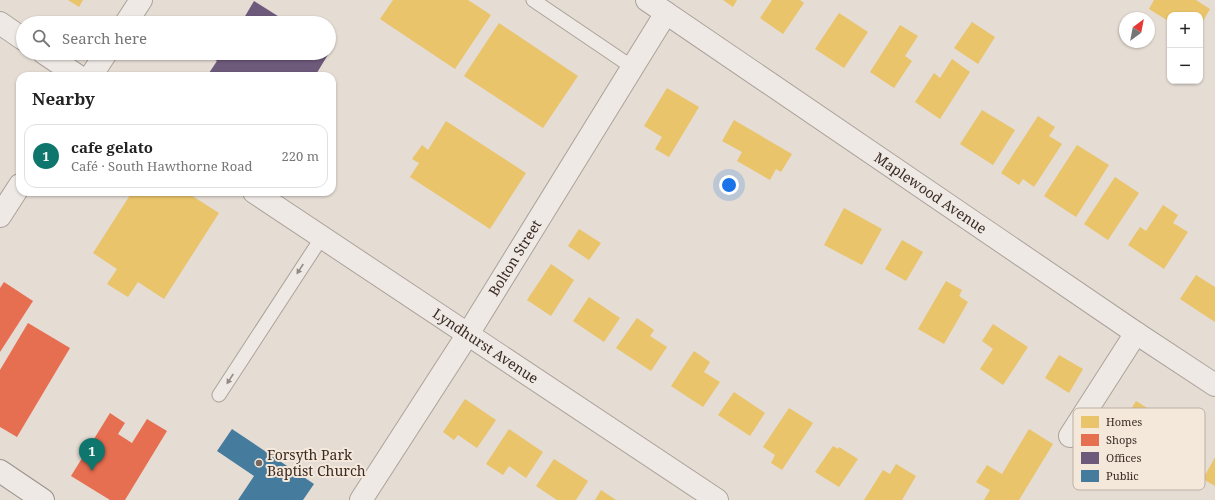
<!DOCTYPE html>
<html lang="en">
<head>
<meta charset="utf-8">
<style>
	body { margin:0; font-family:"Noto Serif",serif; background:#f2f2f2; color:#222 }
	.controls { position:absolute; right:12px; top:12px; display:grid; overflow:hidden; border-radius:8px; box-shadow:0 1px 3px #0004 }
	.controls button { width:36px; height:36px; display:grid; place-items:center; padding:0; border:0; border-bottom:1px solid #e0e0e0; background:#fff; color:#222; font:20px sans-serif }
	.compass { position:absolute; left:1119px; top:12px; width:36px; height:36px; border-radius:50%; background:#fff; box-shadow:0 1px 3px #0004; rotate:32deg }
	.you { position:absolute; left:729px; top:185px; width:14px; height:14px; margin:-10px; border:3px solid #fff; border-radius:50%; background:#1a73e8; box-shadow:0 0 0 6px #1a73e833 }
	.badge { display:grid; place-items:center; width:26px; height:26px; border-radius:50%; background:#0f766e; color:#fff; font-size:13px; font-weight:700 }
	.pin { position:absolute; translate:-50% -33px; filter:drop-shadow(0 1px 2px #0008) }
	.pin::after { content:''; position:absolute; top:21px; width:14px; height:12px; background:inherit; clip-path:polygon(0 0,100% 0,50% 100%) }
	.list { margin:0; padding:0; list-style:none }
	h2 { display:flex; justify-content:space-between; align-items:center; height:52px; margin:0; padding:0 16px; font-size:17px }
	h2 small { font-size:13px; font-weight:400; color:#767676 }
	.list li { display:grid; grid-template-columns:26px 1fr auto; gap:12px; align-items:center; box-sizing:border-box; height:64px; margin:0 8px 8px; padding:0 8px; border:1px solid #e0e0e0; border-radius:12px }
	.list b { display:block; font-size:15px; white-space:nowrap }
	.list p { margin:0; font-size:13px; white-space:nowrap; color:#767676 }
	.list em { font-size:13px; font-style:normal; color:#767676 }
	.icon { flex:none; width:22px; height:22px; fill:none; stroke:currentColor; stroke-width:2; stroke-linecap:round; stroke-linejoin:round }
	.map { position:relative; flex:none; width:1215px; height:500px; overflow:hidden }
	.search { position:absolute; background:#fff; box-shadow:0 1px 3px #0004; left:16px; top:16px; width:320px; height:44px; display:flex; align-items:center; gap:10px; box-sizing:border-box; padding:0 14px; border-radius:22px; color:#767676; font-size:15px }
	.panel { position:absolute; background:#fff; box-shadow:0 1px 3px #0004; left:16px; top:72px; width:320px; height:124px; border-radius:12px }
	.map>svg:first-child { display:block }
	.homes { fill:#e9c46a }
	.shops { fill:#e76f51 }
	.offices { fill:#6d597a }
	.public { fill:#457b9d }
	.lines { fill:none; stroke-linecap:round; stroke-linejoin:round }
	.lane-casing { stroke:#aba29b; stroke-width:15 }
	.street-casing { stroke:#aba29b; stroke-width:24 }
	.secondary-casing { stroke:#9a918b; stroke-width:24 }
	.lane { stroke:#eee9e4; stroke-width:13 }
	.street { stroke:#eee9e4; stroke-width:22 }
	.secondary { stroke:#eee9e4; stroke-width:22 }
	.oneway { fill:#948a84 }
	.poi-dot { fill:#766861; stroke:#f4e8db; stroke-width:1.5 }
	.labels { text-anchor:middle; stroke-width:4; stroke-linejoin:round; paint-order:stroke }
	.street-label { font-size:14px; fill:#3a2a23; stroke:#f4e8db }
	.poi-label { font-size:14px; fill:#3a2a23; stroke:#f4e8db; text-anchor:start }
	.key { fill:#f4e8db; stroke:#bcafa4; stroke-width:1 }
	.key-label { font-size:11px; fill:#3a2a23 }
</style>
</head>
<body>
<div class="map">
<svg width="1215" height="500" viewBox="0 0 1215 500">
	<rect width="100%" height="100%" fill="#e5dcd3"/>
	<!-- homes -->
	<g class="homes">
		<polygon points="68,0 83,0 79,7"/>
		<polygon points="393,0 468,0 491,15 455,69 380,19"/>
		<polygon points="723,0 737,0 733,7"/>
		<polygon points="772,0 800,0 804,3 783,34 760,18"/>
		<polygon points="1154,0 1196,0 1210,9 1200,26 1200,15 1170,15 1170,22 1149,9"/>
		<polygon points="839,13 868,32 844,68 815,49"/>
		<polygon points="972,22 995,37 978,64 954,48"/>
		<polygon points="499,23 578,76 543,128 464,76"/>
		<polygon points="900,25 918,36 905,56 912,61 894,88 870,72"/>
		<polygon points="952,59 970,72 940,119 915,102 934,73 940,78"/>
		<polygon points="667,88 699,107 669,157 655,149 662,137 644,126"/>
		<polygon points="982,110 1015,130 993,165 960,144"/>
		<polygon points="1038,116 1055,127 1049,136 1062,144 1034,187 1023,179 1019,185 1001,173"/>
		<polygon points="734,120 792,154 781,172 776,169 770,180 737,161 742,152 722,141"/>
		<polygon points="446,121 526,173 490,229 410,177 419,163 412,159 422,145 428,150"/>
		<polygon points="1077,145 1109,165 1076,217 1044,196"/>
		<polygon points="1115,177 1139,193 1108,240 1084,224"/>
		<polygon points="132,192 186,192 219,213 164,299 138,282 128,297 107,284 117,269 93,253"/>
		<polygon points="1163,205 1178,215 1173,223 1188,232 1164,269 1128,245 1140,227 1146,231"/>
		<polygon points="844,208 882,229 862,265 824,245"/>
		<polygon points="579,229 601,243 589,260 568,246"/>
		<polygon points="902,240 923,252 906,281 885,269"/>
		<polygon points="551,264 574,280 551,316 527,300"/>
		<polygon points="1196,275 1215,287 1215,322 1180,299"/>
		<polygon points="946,281 962,290 959,296 968,302 944,344 918,329"/>
		<polygon points="589,297 620,318 604,342 573,321"/>
		<polygon points="637,318 654,330 650,336 667,347 651,371 616,348"/>
		<polygon points="993,324 1028,347 1003,385 980,369 993,349 982,341"/>
		<polygon points="694,351 710,362 704,372 720,382 703,407 671,386"/>
		<polygon points="1059,355 1083,369 1069,393 1045,378"/>
		<polygon points="734,392 765,413 750,436 718,415"/>
		<polygon points="465,399 496,420 477,448 458,435 454,440 443,432"/>
		<polygon points="1136,401 1162,417 1150,437 1124,421"/>
		<polygon points="789,408 813,423 782,470 771,463 775,455 763,447"/>
		<polygon points="509,429 543,452 526,478 509,466 503,475 486,464"/>
		<polygon points="1029,429 1053,444 1019,500 984,500 990,490 976,482 987,465 1002,474"/>
		<polygon points="833,446 838,449 839,447 858,459 839,487 815,472"/>
		<polygon points="1215,457 1215,486 1203,479"/>
		<polygon points="554,459 588,481 576,500 557,500 536,486"/>
		<polygon points="896,464 916,476 902,500 864,500 883,470 890,474"/>
		<polygon points="601,490 616,500 595,500"/>
	</g>
	<!-- shops -->
	<g class="shops">
		<polygon points="4,282 33,301 0,352 0,288"/>
		<polygon points="28,323 70,348 17,437 0,427 0,370"/>
		<polygon points="110,413 125,423 118,434 132,443 147,419 167,431 125,500 110,500 71,476"/>
	</g>
	<!-- offices -->
	<g class="offices">
		<polygon points="254,1 289,23 241,23"/>
		<polygon points="215,53 329,53 315,76 207,76 217,61 212,58"/>
	</g>
	<!-- public -->
	<polygon class="public" points="232,429 314,484 303,500 238,500 254,476 217,451"/>
	<g class="lines">
		<!-- lane casing -->
		<g class="lane-casing">
			<g id="lane">
				<polyline points="533,0 632,67"/>
				<polyline points="219,395 322,237"/>
			</g>
		</g>
		<!-- street casing -->
		<g class="street-casing">
			<g id="street">
				<path id="s1" d="M 647,0 L 1136,333 L 1215,385"/>
				<polyline points="0,23 23,39"/>
				<polyline points="126,23 141,0"/>
				<polyline points="44,53 78,76"/>
				<polyline points="91,76 106,53"/>
				<path id="s2" d="M 254,192 L 717,500"/>
				<polyline points="0,216 20,185"/>
				<polyline points="1070,436 1136,333"/>
				<path id="s3" d="M 361,500 L 468,334 L 666,13"/>
			</g>
		</g>
		<!-- secondary casing -->
		<g class="secondary-casing">
			<polyline id="secondary" points="0,471 43,500"/>
		</g>
		<!-- lane -->
		<use href="#lane" class="lane"/>
		<!-- street -->
		<use href="#street" class="street"/>
		<!-- secondary -->
		<use href="#secondary" class="secondary"/>
	</g>
	<!-- one-way arrows -->
	<defs><path id="oneway-solid" d="M-6-.8H1V-3.2L6.5 0L1 3.2V.8H-6Z"/></defs>
	<g class="oneway">
		<use href="#oneway-solid" transform="translate(300 269) rotate(123)"/>
		<use href="#oneway-solid" transform="translate(230 379) rotate(123)"/>
	</g>
	<!-- markers -->
	<circle class="poi-dot" cx="259" cy="463" r="4"/>
	<g class="labels">
		<!-- street labels -->
		<g class="street-label">
			<text dy="5" stroke="none"><textPath href="#s1" startOffset="343">Maplewood Avenue</textPath></text>
			<text dy="5" stroke="none"><textPath href="#s3" startOffset="287">Bolton Street</textPath></text>
			<text dy="5" stroke="none"><textPath href="#s2" startOffset="278">Lyndhurst Avenue</textPath></text>
		</g>
		<!-- poi labels -->
		<g class="poi-label">
			<text x="267" y="460">Forsyth Park<tspan x="267" dy="16">Baptist Church</tspan></text>
		</g>
	</g>
	<!-- legend -->
	<rect x="1073" y="408" width="132" height="82" rx="6" class="key"/>
	<rect x="1081" y="416" width="18" height="12" fill="#e9c46a"/>
	<rect x="1081" y="434" width="18" height="12" fill="#e76f51"/>
	<rect x="1081" y="452" width="18" height="12" fill="#6d597a"/>
	<rect x="1081" y="470" width="18" height="12" fill="#457b9d"/>
	<g class="key-label">
		<text x="1106" y="426">Homes</text>
		<text x="1106" y="444">Shops</text>
		<text x="1106" y="462">Offices</text>
		<text x="1106" y="480">Public</text>
	</g>
</svg>
<div class="controls">
<button>+</button>
<button>−</button>
</div>
<svg class="compass" viewBox="-18 -18 36 36"><path d="M0-13l5 13h-10z" fill="#e53935"/><path d="M0 13l5-13h-10z" fill="#767676"/></svg>
<div class="you"></div>
<div class="pin badge" style="left:92px;top:471px">1</div>
<div class="search"><svg class="icon" aria-label="search" viewBox="0 0 24 24"><circle cx="10" cy="10" r="6"/><path d="M15 15l6 6"/></svg>Search here</div>
<section class="panel">
<h2>Nearby<small></small></h2>
<ul class="list">
<li><span class="badge">1</span><div><b>cafe gelato</b><p>Café · South Hawthorne Road</p></div><em>220 m</em></li>
</ul>
</section>
</div>
</body>
</html>
